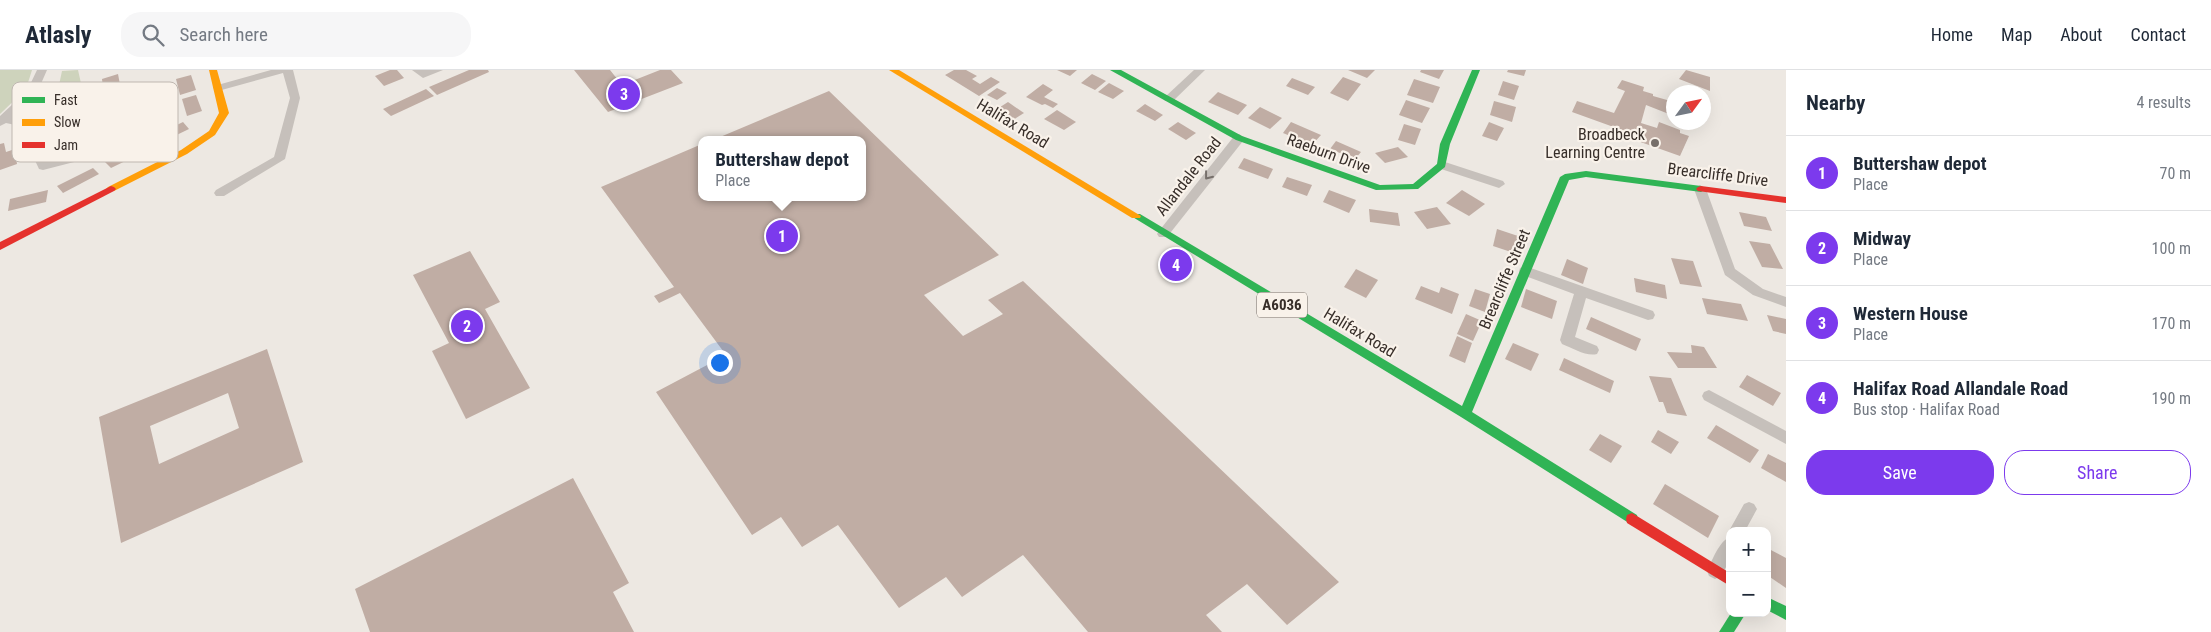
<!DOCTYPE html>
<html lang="en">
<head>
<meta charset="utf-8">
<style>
	body { margin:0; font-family:"Roboto Condensed",sans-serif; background:#f6f6f7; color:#1f2937 }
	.controls { position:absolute; right:15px; bottom:15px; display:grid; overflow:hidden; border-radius:10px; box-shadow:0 5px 20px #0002 }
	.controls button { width:45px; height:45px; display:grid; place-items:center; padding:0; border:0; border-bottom:1px solid #e0e1e3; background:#fff; color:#1f2937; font:25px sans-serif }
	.compass { position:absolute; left:1666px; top:15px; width:45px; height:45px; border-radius:50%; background:#fff; box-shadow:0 5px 20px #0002; rotate:57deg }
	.you { position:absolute; left:719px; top:292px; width:18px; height:18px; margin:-12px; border:4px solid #fff; border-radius:50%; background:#1a73e8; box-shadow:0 0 0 8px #1a73e833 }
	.badge { display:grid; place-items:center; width:32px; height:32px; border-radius:50%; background:#7c3aed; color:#fff; font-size:16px; font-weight:700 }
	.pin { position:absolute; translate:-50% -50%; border:2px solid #fff; box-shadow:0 1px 5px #0006 }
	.popup { position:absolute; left:698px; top:66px; width:168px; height:65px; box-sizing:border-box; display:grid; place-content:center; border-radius:10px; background:#fff; filter:drop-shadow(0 1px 4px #0005); font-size:16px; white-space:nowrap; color:#747a83 }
	.popup b { font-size:19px; color:#1f2937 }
	.popup::after { content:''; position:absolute; left:50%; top:100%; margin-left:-10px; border:10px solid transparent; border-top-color:#fff }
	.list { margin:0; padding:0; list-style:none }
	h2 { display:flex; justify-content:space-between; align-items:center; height:65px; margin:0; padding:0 20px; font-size:21px }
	h2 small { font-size:16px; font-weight:400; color:#747a83 }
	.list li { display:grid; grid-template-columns:32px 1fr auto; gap:15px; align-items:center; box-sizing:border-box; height:75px; padding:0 20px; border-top:1px solid #e0e1e3 }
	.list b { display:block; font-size:19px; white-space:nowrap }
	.list p { margin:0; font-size:16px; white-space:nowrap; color:#747a83 }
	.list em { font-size:16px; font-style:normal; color:#747a83 }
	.actions { display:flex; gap:10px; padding:15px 20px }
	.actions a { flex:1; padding:11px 0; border:1px solid #7c3aed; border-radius:20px; text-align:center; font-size:18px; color:#7c3aed }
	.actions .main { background:#7c3aed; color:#fff }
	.icon { flex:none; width:28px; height:28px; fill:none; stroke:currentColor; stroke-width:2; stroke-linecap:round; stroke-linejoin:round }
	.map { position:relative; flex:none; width:1786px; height:562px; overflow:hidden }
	header { display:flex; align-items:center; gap:30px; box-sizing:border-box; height:70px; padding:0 25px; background:#fff; border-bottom:1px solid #e0e1e3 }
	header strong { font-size:24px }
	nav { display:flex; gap:28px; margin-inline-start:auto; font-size:18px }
	.search { width:350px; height:45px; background:#f6f6f7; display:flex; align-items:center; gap:12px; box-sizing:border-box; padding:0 18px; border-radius:20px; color:#747a83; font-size:19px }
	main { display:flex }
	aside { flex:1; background:#fff }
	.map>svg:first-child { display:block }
	.green { fill:#ced3bc }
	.building { fill:#c0ada4; fill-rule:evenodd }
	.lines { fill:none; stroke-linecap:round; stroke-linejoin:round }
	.street { fill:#c6c0bb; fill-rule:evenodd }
	.fast { fill:#30b455; fill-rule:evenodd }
	.slow { fill:#ff9f0a; fill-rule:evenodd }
	.jam { fill:#e5322d; fill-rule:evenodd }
	.oneway { stroke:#77706b }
	.poi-dot { fill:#776f6a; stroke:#f9f2ea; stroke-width:2 }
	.labels { text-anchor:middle; stroke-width:4.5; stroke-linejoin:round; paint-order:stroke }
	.shield { fill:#f9f2ea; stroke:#716963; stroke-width:1 }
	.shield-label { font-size:15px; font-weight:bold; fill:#372e29 }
	.street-label { font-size:16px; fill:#372e29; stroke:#f9f2ea }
	.poi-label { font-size:16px; fill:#372e29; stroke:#f9f2ea; text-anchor:end }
	.key { fill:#f9f2ea; stroke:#bfb7b0; stroke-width:1 }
	.key-label { font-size:14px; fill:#372e29 }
</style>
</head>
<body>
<header>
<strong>Atlasly</strong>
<div class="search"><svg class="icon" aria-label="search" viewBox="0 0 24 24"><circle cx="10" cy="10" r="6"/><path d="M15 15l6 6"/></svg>Search here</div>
<nav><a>Home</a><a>Map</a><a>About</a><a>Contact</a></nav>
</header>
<main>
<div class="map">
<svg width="1786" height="562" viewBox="0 0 1786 562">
	<rect width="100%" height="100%" fill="#ede8e2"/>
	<!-- green -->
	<g class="green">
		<polygon points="0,0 32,0 26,19 0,44"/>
		<polygon points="78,0 85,31 70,35 41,49 33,45 32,42 58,20 62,1"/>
	</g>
	<!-- building -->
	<g class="building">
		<polygon points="390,0 397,0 404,8 384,16 375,6"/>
		<polygon points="469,0 488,0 489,2 437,25 429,17"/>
		<polygon points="574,0 610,0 622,15 660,0 671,0 683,13 608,42"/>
		<polygon points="954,0 966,0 977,6 972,9 980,14 991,7 1000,12 979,26 945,5"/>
		<polygon points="1057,0 1077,0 1070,6"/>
		<polygon points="1348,0 1375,0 1367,8"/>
		<polygon points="1421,0 1444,0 1439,9 1420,2"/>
		<polygon points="1508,0 1526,0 1524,6 1507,2"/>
		<polygon points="1686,0 1710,7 1710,21 1679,9"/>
		<polygon points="118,4 121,20 104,25 102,9"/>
		<polygon points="1092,4 1106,11 1095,20 1081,13"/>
		<polygon points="191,5 196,20 180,25 176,9"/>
		<polygon points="1343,7 1361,14 1348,31 1330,23"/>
		<polygon points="1292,8 1315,17 1308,25 1286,16"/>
		<polygon points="1414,9 1440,17 1433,33 1407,25"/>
		<polygon points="1622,10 1644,17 1643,21 1653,24 1653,26 1674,32 1674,46 1646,35 1641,53 1657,58 1659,52 1680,60 1680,63 1689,66 1680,86 1632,69 1633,64 1572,42 1577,31 1614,43 1625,21 1617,18"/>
		<polygon points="1503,11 1519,16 1514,30 1498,25"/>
		<polygon points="1109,13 1124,21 1113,29 1098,22"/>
		<polygon points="1043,14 1053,20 1044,27 1058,34 1053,38 1045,34 1042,35 1026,27"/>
		<polygon points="997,18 1007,23 997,30 987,25"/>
		<polygon points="426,19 434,26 391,46 383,39"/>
		<polygon points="829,21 999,185 924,225 963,266 1003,244 988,230 1023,211 1339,512 1287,555 1247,514 1206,545 1222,562 1088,562 1023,485 962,527 946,507 899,538 838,455 802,477 781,447 752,465 656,322 726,285 680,223 659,233 654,226 674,217 601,117 702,74 702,127 862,127 862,70 713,70"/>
		<polygon points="1218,22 1247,35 1238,45 1208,32"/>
		<polygon points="196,25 202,41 187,46 182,29"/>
		<polygon points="125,26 129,53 111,58 112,65 72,77 71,66 105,56 102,32"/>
		<polygon points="1406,30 1430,38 1422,53 1399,45"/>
		<polygon points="1494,31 1516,37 1512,52 1490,45"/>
		<polygon points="1008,32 1024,43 1013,50 997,39"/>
		<polygon points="1145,34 1163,45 1155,51 1136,41"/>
		<polygon points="1260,37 1282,48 1270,59 1248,48"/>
		<polygon points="1057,40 1076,52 1064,60 1044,49"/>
		<polygon points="183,52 189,59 156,75 150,68"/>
		<polygon points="1178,52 1196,63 1186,70 1168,59"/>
		<polygon points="1291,52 1321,65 1312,75 1283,63"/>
		<polygon points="1489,52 1504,58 1497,71 1482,66"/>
		<polygon points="1404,54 1421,59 1415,75 1398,70"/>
		<polygon points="1336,71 1361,82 1355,89 1330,79"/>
		<polygon points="4,73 6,82 15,79 17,94 0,100 0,74"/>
		<polygon points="139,74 146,81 111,98 104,91"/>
		<polygon points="1398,77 1408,87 1385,93 1375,83"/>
		<polygon points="1244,88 1273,99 1268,109 1238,98"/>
		<polygon points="93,98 99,104 63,123 57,116"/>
		<polygon points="1287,107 1312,115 1307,126 1282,117"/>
		<polygon points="48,120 46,132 8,141 10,129"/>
		<polygon points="1329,120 1356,130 1349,143 1323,132"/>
		<polygon points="1462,120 1485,134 1469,146 1446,133"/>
		<polygon points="1437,137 1451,154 1427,159 1414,142"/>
		<polygon points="1369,139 1398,143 1400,156 1370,152"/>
		<polygon points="1739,142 1766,147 1772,161 1744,156"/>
		<polygon points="1497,159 1518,166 1514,183 1493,176"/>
		<polygon points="1749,171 1770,174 1783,199 1762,197"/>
		<polygon points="470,181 500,232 485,239 530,318 466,349 432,281 449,273 413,205"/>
		<polygon points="1671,188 1693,191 1702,217 1680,214"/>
		<polygon points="1567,189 1588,198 1583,214 1561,205"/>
		<polygon points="1356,199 1378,210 1366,228 1344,217"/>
		<polygon points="1634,208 1665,215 1667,229 1636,222"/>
		<polygon points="1421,216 1439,223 1441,217 1459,224 1452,244 1415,229"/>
		<polygon points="1475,219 1490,224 1485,242 1469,236"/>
		<polygon points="1526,219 1557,231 1552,249 1521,237"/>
		<polygon points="1702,228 1741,234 1748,251 1707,244"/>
		<polygon points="1466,244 1482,251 1473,271 1457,264"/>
		<polygon points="1767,245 1786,249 1786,264 1773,261"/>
		<polygon points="1591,247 1641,269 1636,281 1586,259"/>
		<polygon points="1457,266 1472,273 1465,293 1449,286"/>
		<polygon points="1513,273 1539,284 1531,301 1505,289"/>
		<polygon points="1691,275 1704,277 1717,298 1678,298 1667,282 1692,283"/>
		<path d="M 267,279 L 303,392 L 121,473 L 99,347 ZM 228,323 L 239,358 L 159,394 L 150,356 Z"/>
		<polygon points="1564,288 1614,311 1610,323 1559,300"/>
		<polygon points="1747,305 1781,323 1773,336 1739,317"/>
		<polygon points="1649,306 1671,308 1687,346 1667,343 1663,332 1659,332"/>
		<polygon points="1716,355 1759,380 1750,393 1707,368"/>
		<polygon points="1658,360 1679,372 1671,384 1651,372"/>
		<polygon points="1600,364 1622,376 1611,393 1589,380"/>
		<polygon points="1768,384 1786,393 1786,412 1761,398"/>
		<polygon points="573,408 629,513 613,522 634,562 370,562 355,519"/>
		<polygon points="1665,414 1719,446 1708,468 1653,434"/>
		<polygon points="1767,478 1786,488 1786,518 1767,505"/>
	</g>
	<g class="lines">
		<!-- street -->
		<g class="street">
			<polygon points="37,0 47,0 36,25 12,47 38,53 40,58 73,47 79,51 77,54 41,65 47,91 74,84 80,88 78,91 43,100 39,99 32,84 29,58 6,53 0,56 0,46 27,21"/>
			<polygon points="271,0 293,0 300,28 285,89 224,126 216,126 214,123 216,120 274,87 290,28 283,3 218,21 213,18 214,16"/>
			<polygon points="412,0 443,0 423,8"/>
			<polygon points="1194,0 1205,0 1173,31 1165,31 1164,29 1165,27"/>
			<polygon points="1239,64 1245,68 1243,71 1167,167 1159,167 1157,164 1159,161 1235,65"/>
			<polygon points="1442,91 1503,111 1505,114 1499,118 1438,98 1436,95"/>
			<polygon points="1700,115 1706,119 1735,199 1763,219 1786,227 1786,237 1753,225 1725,205 1694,119"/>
			<path d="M 1525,196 L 1653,241 L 1655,245 L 1653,249 L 1648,250 L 1586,228 L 1575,267 L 1597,276 L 1599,280 L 1597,284 C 1587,287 1572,278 1562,274 L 1560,270 L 1574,224 L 1520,204 L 1519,201 L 1520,198 Z"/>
			<polygon points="1709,320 1786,361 1786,374 1704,330 1702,326 1704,322"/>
			<polygon points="1749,432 1754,434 1757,439 1745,461 1730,461 1730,462 1729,461 1744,434"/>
			<path d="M 1730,467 L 1730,490 L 1721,506 L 1715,509 L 1709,506 L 1707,501 C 1712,491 1719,471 1730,467 Z"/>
		</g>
		<!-- fast -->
		<g class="fast">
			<polygon points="1110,0 1121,0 1242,66 1380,115 1413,114 1437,94 1440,74 1472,0 1480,0 1450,74 1445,97 1418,119 1376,120 1236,70"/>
			<polygon points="1586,101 1701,116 1706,119 1701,122 1586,107 1569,110 1472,342 1637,445 1638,449 1637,453 1632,455 1461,347 1131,146 1132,144 1140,144 1462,336 1560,107 1565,104"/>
			<polygon points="1767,527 1786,536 1786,550 1767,540"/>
			<polygon points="1731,543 1746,543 1734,562 1719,562"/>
		</g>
		<!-- slow -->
		<g class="slow">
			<polygon points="209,0 217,0 229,43 215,65 187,84 114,121 108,121 106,119 108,117 181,80 209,61 219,43"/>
			<polygon points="889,0 899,0 1141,146 1140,148 1132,148"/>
		</g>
		<!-- jam -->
		<g class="jam">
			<polygon points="111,116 114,117 116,119 114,121 0,180 0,172"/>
			<polygon points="1701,116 1786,127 1786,133 1698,121 1696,119 1698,117"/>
			<polygon points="1632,443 1730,503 1730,516 1627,453 1626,449 1627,445"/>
		</g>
	</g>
	<!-- one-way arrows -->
	<defs><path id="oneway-chevron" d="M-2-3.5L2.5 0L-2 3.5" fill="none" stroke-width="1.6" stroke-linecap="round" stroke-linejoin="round" transform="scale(1.25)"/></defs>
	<use class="oneway" href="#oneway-chevron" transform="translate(1208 106) rotate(128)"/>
	<!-- markers -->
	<circle class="poi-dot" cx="1655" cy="73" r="5"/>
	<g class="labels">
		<!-- shield labels -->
		<rect class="shield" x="1257" y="222.5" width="50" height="25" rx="4"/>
		<g class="shield-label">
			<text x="1282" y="240">A6036</text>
		</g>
		<!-- street labels -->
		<g class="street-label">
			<text transform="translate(1013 53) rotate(31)" y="6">Halifax Road</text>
			<text transform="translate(1329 83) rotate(20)" y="6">Raeburn Drive</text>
			<text transform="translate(1718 104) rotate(7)" y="6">Brearcliffe Drive</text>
			<text transform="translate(1188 106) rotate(-52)" y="6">Allandale Road</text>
			<text transform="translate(1504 209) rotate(-67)" y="6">Brearcliffe Street</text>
			<text transform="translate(1360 262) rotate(31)" y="6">Halifax Road</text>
		</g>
		<!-- poi labels -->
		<g class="poi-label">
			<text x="1645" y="70">Broadbeck<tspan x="1645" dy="18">Learning Centre</tspan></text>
		</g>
	</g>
	<!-- legend -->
	<rect x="12" y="12" width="166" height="80" rx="8" class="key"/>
	<rect x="22" y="27" width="23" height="6" fill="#30b455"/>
	<rect x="22" y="49" width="23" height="7" fill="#ff9f0a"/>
	<rect x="22" y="72" width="23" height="6" fill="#e5322d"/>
	<g class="key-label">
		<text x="54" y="35">Fast</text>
		<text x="54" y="57">Slow</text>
		<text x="54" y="80">Jam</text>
	</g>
</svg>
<div class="controls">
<button>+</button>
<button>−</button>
</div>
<svg class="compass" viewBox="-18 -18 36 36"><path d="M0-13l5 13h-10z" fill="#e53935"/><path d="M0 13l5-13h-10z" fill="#747a83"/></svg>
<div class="you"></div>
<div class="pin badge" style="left:782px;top:166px">1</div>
<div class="popup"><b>Buttershaw depot</b>Place</div>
<div class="pin badge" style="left:467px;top:256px">2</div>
<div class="pin badge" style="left:624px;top:24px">3</div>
<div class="pin badge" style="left:1176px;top:195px">4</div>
</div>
<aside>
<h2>Nearby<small>4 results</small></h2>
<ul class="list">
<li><span class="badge">1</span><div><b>Buttershaw depot</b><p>Place</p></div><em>70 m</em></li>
<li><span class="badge">2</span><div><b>Midway</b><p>Place</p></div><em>100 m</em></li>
<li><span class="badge">3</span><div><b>Western House</b><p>Place</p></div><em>170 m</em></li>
<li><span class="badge">4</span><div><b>Halifax Road Allandale Road</b><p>Bus stop · Halifax Road</p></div><em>190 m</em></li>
</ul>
<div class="actions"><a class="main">Save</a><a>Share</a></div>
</aside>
</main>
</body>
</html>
